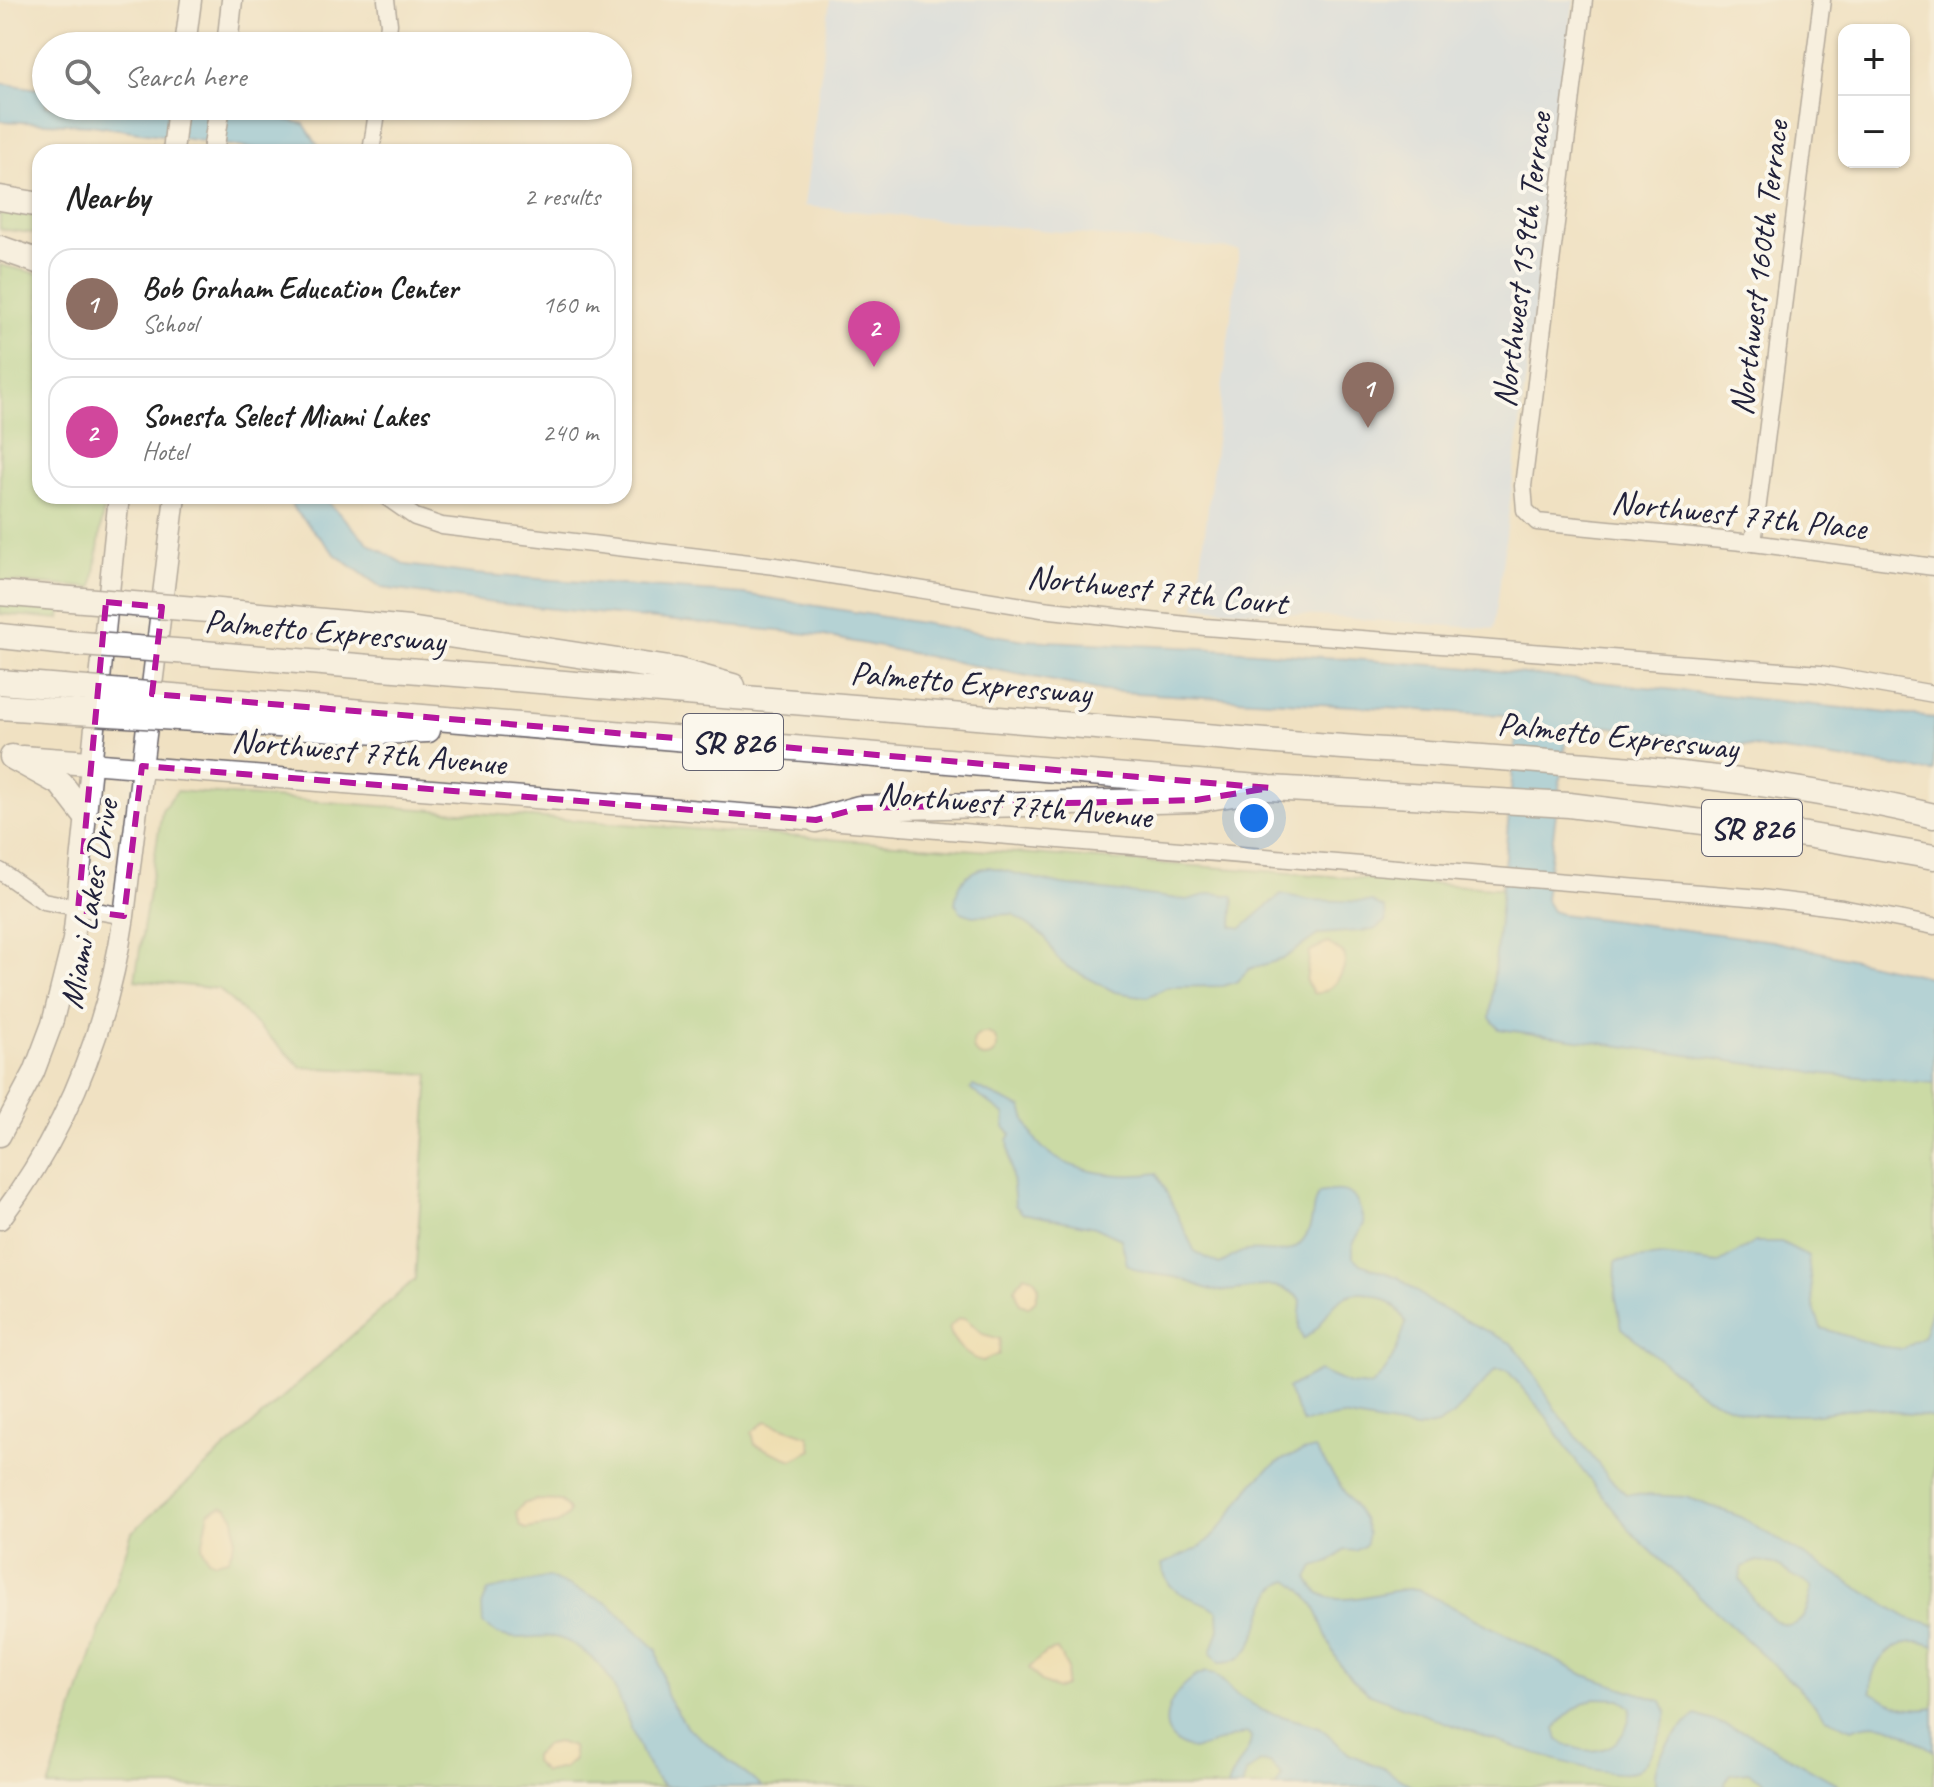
<!DOCTYPE html>
<html lang="en">
<head>
<meta charset="utf-8">
<style>
	body { margin:0; font-family:Caveat,sans-serif; background:#f2f2f2; color:#222 }
	.controls { position:absolute; right:24px; top:24px; display:grid; overflow:hidden; border-radius:16px; box-shadow:0 2px 6px #0004 }
	.controls button { width:72px; height:72px; display:grid; place-items:center; padding:0; border:0; border-bottom:2px solid #e0e0e0; background:#fff; color:#222; font:40px sans-serif }
	.you { position:absolute; left:1254px; top:818px; width:28px; height:28px; margin:-20px; border:6px solid #fff; border-radius:50%; background:#1a73e8; box-shadow:0 0 0 12px #1a73e833 }
	.badge { display:grid; place-items:center; width:52px; height:52px; border-radius:50%; background:#7c3aed; color:#fff; font-size:26px; font-weight:700 }
	.pin { position:absolute; translate:-50% -66px; filter:drop-shadow(0 2px 4px #0008) }
	.pin::after { content:''; position:absolute; top:42px; width:28px; height:24px; background:inherit; clip-path:polygon(0 0,100% 0,50% 100%) }
	.list { margin:0; padding:0; list-style:none }
	h2 { display:flex; justify-content:space-between; align-items:center; height:104px; margin:0; padding:0 32px; font-size:34px }
	h2 small { font-size:26px; font-weight:400; color:#767676 }
	.list li { display:grid; grid-template-columns:52px 1fr auto; gap:24px; align-items:center; box-sizing:border-box; height:112px; margin:0 16px 16px; padding:0 16px; border:2px solid #e0e0e0; border-radius:24px }
	.list b { display:block; font-size:30px; white-space:nowrap }
	.list p { margin:0; font-size:26px; white-space:nowrap; color:#767676 }
	.list em { font-size:26px; font-style:normal; color:#767676 }
	.icon { flex:none; width:44px; height:44px; fill:none; stroke:currentColor; stroke-width:2; stroke-linecap:round; stroke-linejoin:round }
	.map { position:relative; flex:none; width:1934px; height:1787px; overflow:hidden }
	.search { position:absolute; background:#fff; box-shadow:0 2px 6px #0004; left:32px; top:32px; width:600px; height:88px; display:flex; align-items:center; gap:20px; box-sizing:border-box; padding:0 28px; border-radius:44px; color:#767676; font-size:30px }
	.panel { position:absolute; background:#fff; box-shadow:0 2px 6px #0004; left:32px; top:144px; width:600px; height:360px; border-radius:24px }
	.map>svg:first-child { display:block }
	.built { fill:#c8ddf9 }
	.green { fill:#9dd182; stroke:#607a5e; stroke-width:2 }
	.sand { fill:#eeda9e; stroke:#887e6c; stroke-width:2 }
	.water { fill:#6dbee8; stroke:#487092; stroke-width:2; fill-rule:evenodd }
	.lines { fill:none; stroke-linecap:round; stroke-linejoin:round }
	.minor-casing { stroke:#6a656a; stroke-width:19 }
	.major-casing { stroke:#6a656a; stroke-width:23 }
	.highway-casing { stroke:#6a656a; stroke-width:27 }
	.minor { stroke:#fff; stroke-width:16 }
	.major { stroke:#fff; stroke-width:20 }
	.highway { stroke:#fff; stroke-width:24 }
	.highway-bridge-casing { stroke:#6a656a; stroke-width:27; stroke-linecap:butt }
	.highway-bridge { stroke:#fff; stroke-width:24 }
	.marked { fill:none; stroke:#b5179e; stroke-width:6; stroke-dasharray:16 10; stroke-linejoin:round }
	.labels { text-anchor:middle; stroke-width:8; stroke-linejoin:round; paint-order:stroke }
	.shield { fill:#fbf7ec; stroke:#636270; stroke-width:2 }
	.shield-label { font-size:32px; font-weight:bold; fill:#22223b }
	.street-label { font-size:34px; fill:#22223b; stroke:#fbf7ec }
</style>
</head>
<body>
<div class="map">
<svg width="1934" height="1787" viewBox="0 0 1934 1787">
	<rect width="100%" height="100%" fill="#fbf7ec"/>
	<filter id="ink" filterUnits="userSpaceOnUse"><feTurbulence type="fractalNoise" baseFrequency=".0125" numOctaves="2"/><feDisplacementMap in="SourceGraphic" scale="16" xChannelSelector="R" yChannelSelector="G"/><feConvolveMatrix kernelMatrix="1 2 1 2 8 2 1 2 1" color-interpolation-filters="sRGB"/></filter>
	<filter id="wash" filterUnits="userSpaceOnUse"><feTurbulence type="fractalNoise" baseFrequency=".006" numOctaves="4" result="noise"/><feDisplacementMap in="SourceGraphic" scale="32" xChannelSelector="R" yChannelSelector="G"/><feGaussianBlur stdDeviation="1.8" result="paint"/><feColorMatrix in="noise" values="0 0 0 0 0 0 0 0 0 0 0 0 0 0 0 0 0 1.4 0 .05"/><feComposite in="paint" operator="in"/></filter>
	<g filter="url(#wash)">
		<rect width="100%" height="100%" fill="#f0e1c2"/>
		<!-- built -->
		<polygon class="built" points="830,0 1574,0 1494,629 1196,607 1239,250 804,206"/>
		<!-- green -->
		<g class="green">
			<polygon points="0,211 40,217 40,234 0,229"/>
			<polygon points="0,265 40,274 40,496 105,496 93,588 0,581"/>
			<polygon points="0,603 61,609 60,619 0,614"/>
			<polygon points="177,791 1506,889 1499,1024 1934,1071 1934,1787 48,1787 132,1532 415,1279 429,1074 301,1067 219,989 135,980 162,810"/>
		</g>
		<!-- sand -->
		<g class="sand">
			<path d="M 1328,943 L 1344,954 C 1350,970 1330,996 1313,993 L 1306,981 L 1310,951 Z"/>
			<circle cx="985" cy="1045" r="12"/>
			<polygon points="1024,1275 1034,1278 1039,1287 1035,1301 1028,1307 1020,1304 1015,1289"/>
			<path d="M 965,1318 L 983,1334 L 1000,1339 L 999,1354 L 983,1361 C 967,1358 952,1343 949,1327 L 958,1319 Z"/>
			<polygon points="766,1421 809,1436 812,1450 792,1460 755,1445 752,1432"/>
			<polygon points="535,1500 561,1501 569,1510 568,1515 557,1524 525,1529 520,1525 516,1512 523,1504"/>
			<path d="M 222,1506 L 228,1508 C 240,1523 236,1542 228,1559 L 215,1562 L 208,1559 L 202,1547 L 209,1512 Z"/>
			<polygon points="1057,1650 1068,1669 1065,1686 1057,1689 1041,1682 1029,1668 1045,1653"/>
			<polygon points="558,1742 572,1747 574,1759 564,1768 544,1772 534,1762 534,1756 547,1744"/>
		</g>
		<!-- water -->
		<g class="water">
			<polygon points="0,83 46,90 46,106 159,106 205,113 259,113 304,124 322,152 277,152 91,125 0,121"/>
			<polygon points="289,496 322,496 368,543 406,565 474,574 744,594 1025,640 1201,648 1460,667 1934,718 1934,772 1582,723 1567,728 1545,899 1552,911 1561,914 1772,941 1934,978 1934,1083 1824,1074 1499,1029 1490,1018 1517,726 1503,715 1104,691 819,635 493,603 382,588 336,555 293,508"/>
			<path d="M 989,867 L 1062,885 L 1187,900 L 1213,893 L 1234,896 L 1232,926 L 1242,928 L 1281,894 L 1310,900 L 1372,902 L 1385,909 L 1386,921 L 1374,930 L 1319,934 L 1283,959 L 1249,969 L 1236,982 L 1223,986 L 1168,987 L 1147,997 L 1115,992 L 1067,967 L 1057,958 L 1045,937 L 1013,914 L 973,916 L 961,912 L 955,903 C 958,881 966,871 989,867 Z"/>
			<path d="M 973,1086 L 1022,1108 C 1025,1117 1028,1129 1034,1137 C 1055,1172 1121,1180 1157,1173 L 1195,1252 L 1219,1264 C 1229,1261 1236,1252 1246,1251 C 1272,1248 1291,1262 1307,1234 C 1315,1221 1310,1205 1319,1193 C 1350,1186 1357,1193 1364,1224 L 1353,1244 L 1353,1257 L 1360,1264 L 1398,1277 L 1434,1305 L 1511,1343 L 1524,1358 L 1555,1409 L 1609,1478 L 1626,1494 L 1686,1497 L 1741,1517 L 1908,1618 L 1934,1626 L 1934,1646 C 1901,1632 1869,1658 1871,1692 C 1892,1704 1910,1712 1934,1707 L 1934,1751 C 1907,1735 1884,1715 1852,1729 L 1826,1718 L 1803,1692 L 1635,1536 L 1579,1466 L 1546,1416 L 1507,1370 L 1496,1369 L 1455,1414 L 1437,1425 L 1416,1429 L 1342,1416 L 1303,1423 L 1287,1388 L 1319,1371 L 1349,1384 L 1371,1386 C 1391,1368 1398,1348 1406,1323 C 1397,1300 1361,1281 1337,1302 C 1322,1315 1327,1324 1303,1339 L 1299,1328 L 1301,1300 C 1277,1274 1250,1292 1220,1291 C 1204,1290 1193,1282 1179,1278 C 1159,1273 1144,1277 1127,1264 L 1121,1239 L 1095,1227 L 1022,1213 L 1015,1205 L 1008,1140 L 1011,1134 L 1004,1127 L 1005,1115 L 970,1089 ZM 1757,1561 L 1774,1564 L 1812,1587 C 1803,1658 1760,1615 1740,1579 L 1742,1567 Z"/>
			<polygon points="1755,1242 1781,1242 1808,1256 1813,1305 1821,1328 1878,1346 1903,1349 1923,1337 1934,1299 1934,1418 1866,1407 1810,1415 1751,1415 1705,1397 1622,1328 1615,1293 1616,1261 1661,1256 1719,1263"/>
			<path d="M 1315,1449 L 1363,1519 L 1368,1534 L 1365,1545 L 1355,1551 L 1345,1550 L 1330,1562 L 1314,1567 L 1308,1578 C 1326,1620 1384,1586 1418,1589 L 1584,1675 L 1662,1701 L 1667,1712 C 1663,1731 1653,1759 1636,1771 C 1605,1787 1409,1709 1368,1693 C 1355,1682 1341,1670 1334,1654 C 1320,1625 1318,1598 1289,1580 C 1251,1590 1271,1663 1219,1663 L 1211,1653 L 1219,1629 L 1218,1611 C 1194,1594 1168,1600 1162,1565 C 1174,1556 1189,1555 1200,1547 C 1247,1511 1242,1464 1315,1449 ZM 1595,1698 L 1620,1699 L 1631,1708 C 1626,1751 1594,1761 1558,1740 L 1555,1729 C 1566,1714 1577,1706 1595,1698 Z"/>
			<path d="M 548,1577 L 608,1603 L 657,1650 L 666,1695 L 687,1727 L 762,1787 L 665,1787 C 638,1769 625,1693 601,1667 C 591,1656 569,1639 554,1637 C 526,1634 510,1647 483,1624 L 482,1606 L 488,1591 Z"/>
			<path d="M 1206,1672 L 1215,1674 L 1237,1695 L 1264,1711 L 1320,1727 L 1349,1754 L 1385,1769 L 1414,1787 L 1276,1787 L 1282,1776 L 1270,1763 L 1260,1762 L 1246,1773 L 1242,1787 L 1228,1787 C 1232,1769 1251,1754 1251,1736 L 1246,1733 L 1193,1750 C 1144,1738 1171,1683 1206,1672 Z"/>
			<path d="M 1696,1715 L 1747,1733 L 1842,1787 L 1775,1787 L 1748,1772 L 1731,1774 L 1725,1783 L 1726,1787 L 1656,1787 C 1649,1761 1676,1731 1696,1715 Z"/>
		</g>
	</g>
	<g filter="url(#ink)">
		<g class="lines">
			<!-- minor casing -->
			<g class="minor-casing">
				<g id="minor">
					<polyline points="1584,0 1523,486 1525,510 1537,522 1753,543 1934,567"/>
					<polyline points="386,46 389,24 386,0"/>
					<polyline points="371,152 378,106"/>
					<polyline points="385,496 415,517 442,526 775,566 1042,609 1205,627 1820,674 1934,694"/>
					<polyline points="1753,543 1822,0"/>
					<polyline points="829,821 1761,898 1842,908 1934,926"/>
					<polyline points="0,871 43,901 124,916"/>
				</g>
			</g>
			<!-- major casing -->
			<g class="major-casing">
				<g id="major">
					<polyline points="185,46 191,0"/>
					<polyline points="227,46 232,0"/>
					<polyline points="173,152 178,106"/>
					<polyline points="213,152 220,106"/>
					<polyline points="89,763 816,820"/>
					<polyline points="0,1136 34,1072 52,1024 73,940 119,496"/>
					<path d="M 0,1219 C 68,1129 108,1026 124,916 L 175,496"/>
				</g>
			</g>
			<!-- highway casing -->
			<g class="highway-casing">
				<g id="highway">
					<polyline points="0,198 40,205"/>
					<polyline points="0,248 40,262"/>
					<polyline points="0,593 58,598"/>
					<polyline points="208,610 409,629 676,670 733,686"/>
					<polyline points="0,636 68,643"/>
					<path d="M 203,653 C 557,683 911,712 1266,741 C 1489,760 1715,764 1934,816"/>
					<polyline points="0,682 63,687"/>
					<polyline points="197,698 1270,788 1569,805 1806,835 1934,857"/>
					<polyline points="0,707 60,711"/>
					<polyline points="194,719 378,732 428,730"/>
					<polyline points="12,757 61,784 84,814"/>
					<polyline points="22,758 89,763"/>
					<polyline points="816,820 859,808 1196,800 1239,793"/>
				</g>
			</g>
			<!-- minor -->
			<use href="#minor" class="minor"/>
			<!-- major -->
			<use href="#major" class="major"/>
			<!-- highway -->
			<use href="#highway" class="highway"/>
			<!-- highway-bridge casing -->
			<g class="highway-bridge-casing">
				<g id="highway-bridge">
					<polyline points="58,598 208,610"/>
					<polyline points="68,643 203,653"/>
					<polyline points="63,687 197,698"/>
					<polyline points="60,711 194,719"/>
				</g>
			</g>
			<!-- highway-bridge -->
			<use href="#highway-bridge" class="highway-bridge"/>
		</g>
	</g>
	<!-- marked area -->
	<path d="M0 0H1934V1787H0ZM 106,602 L 162,607 L 152,694 L 1270,788 L 1196,800 L 859,808 L 816,820 L 142,766 L 124,916 L 78,910 Z" fill="#f0e1c2" fill-opacity=".55" fill-rule="evenodd"/>
	<path class="marked" d="M 106,602 L 162,607 L 152,694 L 1270,788 L 1196,800 L 859,808 L 816,820 L 142,766 L 124,916 L 78,910 Z"/>
	<g class="labels">
		<!-- shield labels -->
		<g class="shield">
			<rect x="683" y="714" width="100" height="56" rx="6"/>
			<rect x="1702" y="800" width="100" height="56" rx="6"/>
		</g>
		<g class="shield-label">
			<text x="733" y="753">SR 826</text>
			<text x="1752" y="839">SR 826</text>
		</g>
		<!-- street labels -->
		<g class="street-label">
			<text transform="translate(1521 260) rotate(-83)" y="12">Northwest 159th Terrace</text>
			<text transform="translate(1758 268) rotate(-83)" y="12">Northwest 160th Terrace</text>
			<text transform="translate(1739 514) rotate(6)" y="12">Northwest 77th Place</text>
			<text transform="translate(1157 589) rotate(6)" y="12">Northwest 77th Court</text>
			<text transform="translate(325 630) rotate(5)" y="12">Palmetto Expressway</text>
			<text transform="translate(971 682) rotate(5)" y="12">Palmetto Expressway</text>
			<text transform="translate(1618 735) rotate(6)" y="12">Palmetto Expressway</text>
			<text transform="translate(369 751) rotate(5)" y="12">Northwest 77th Avenue</text>
			<text transform="translate(1015 804) rotate(5)" y="12">Northwest 77th Avenue</text>
			<text transform="translate(88 904) rotate(-80)" y="12">Miami Lakes Drive</text>
		</g>
	</g>
</svg>
<div class="controls">
<button>+</button>
<button>−</button>
</div>
<div class="you"></div>
<div class="pin badge" style="left:1368px;top:428px;background:#8d6e63">1</div>
<div class="pin badge" style="left:874px;top:367px;background:#d1479c">2</div>
<div class="search"><svg class="icon" aria-label="search" viewBox="0 0 24 24"><circle cx="10" cy="10" r="6"/><path d="M15 15l6 6"/></svg>Search here</div>
<section class="panel">
<h2>Nearby<small>2 results</small></h2>
<ul class="list">
<li><span class="badge" style="background:#8d6e63">1</span><div><b>Bob Graham Education Center</b><p>School</p></div><em>160 m</em></li>
<li><span class="badge" style="background:#d1479c">2</span><div><b>Sonesta Select Miami Lakes</b><p>Hotel</p></div><em>240 m</em></li>
</ul>
</section>
</div>
</body>
</html>
